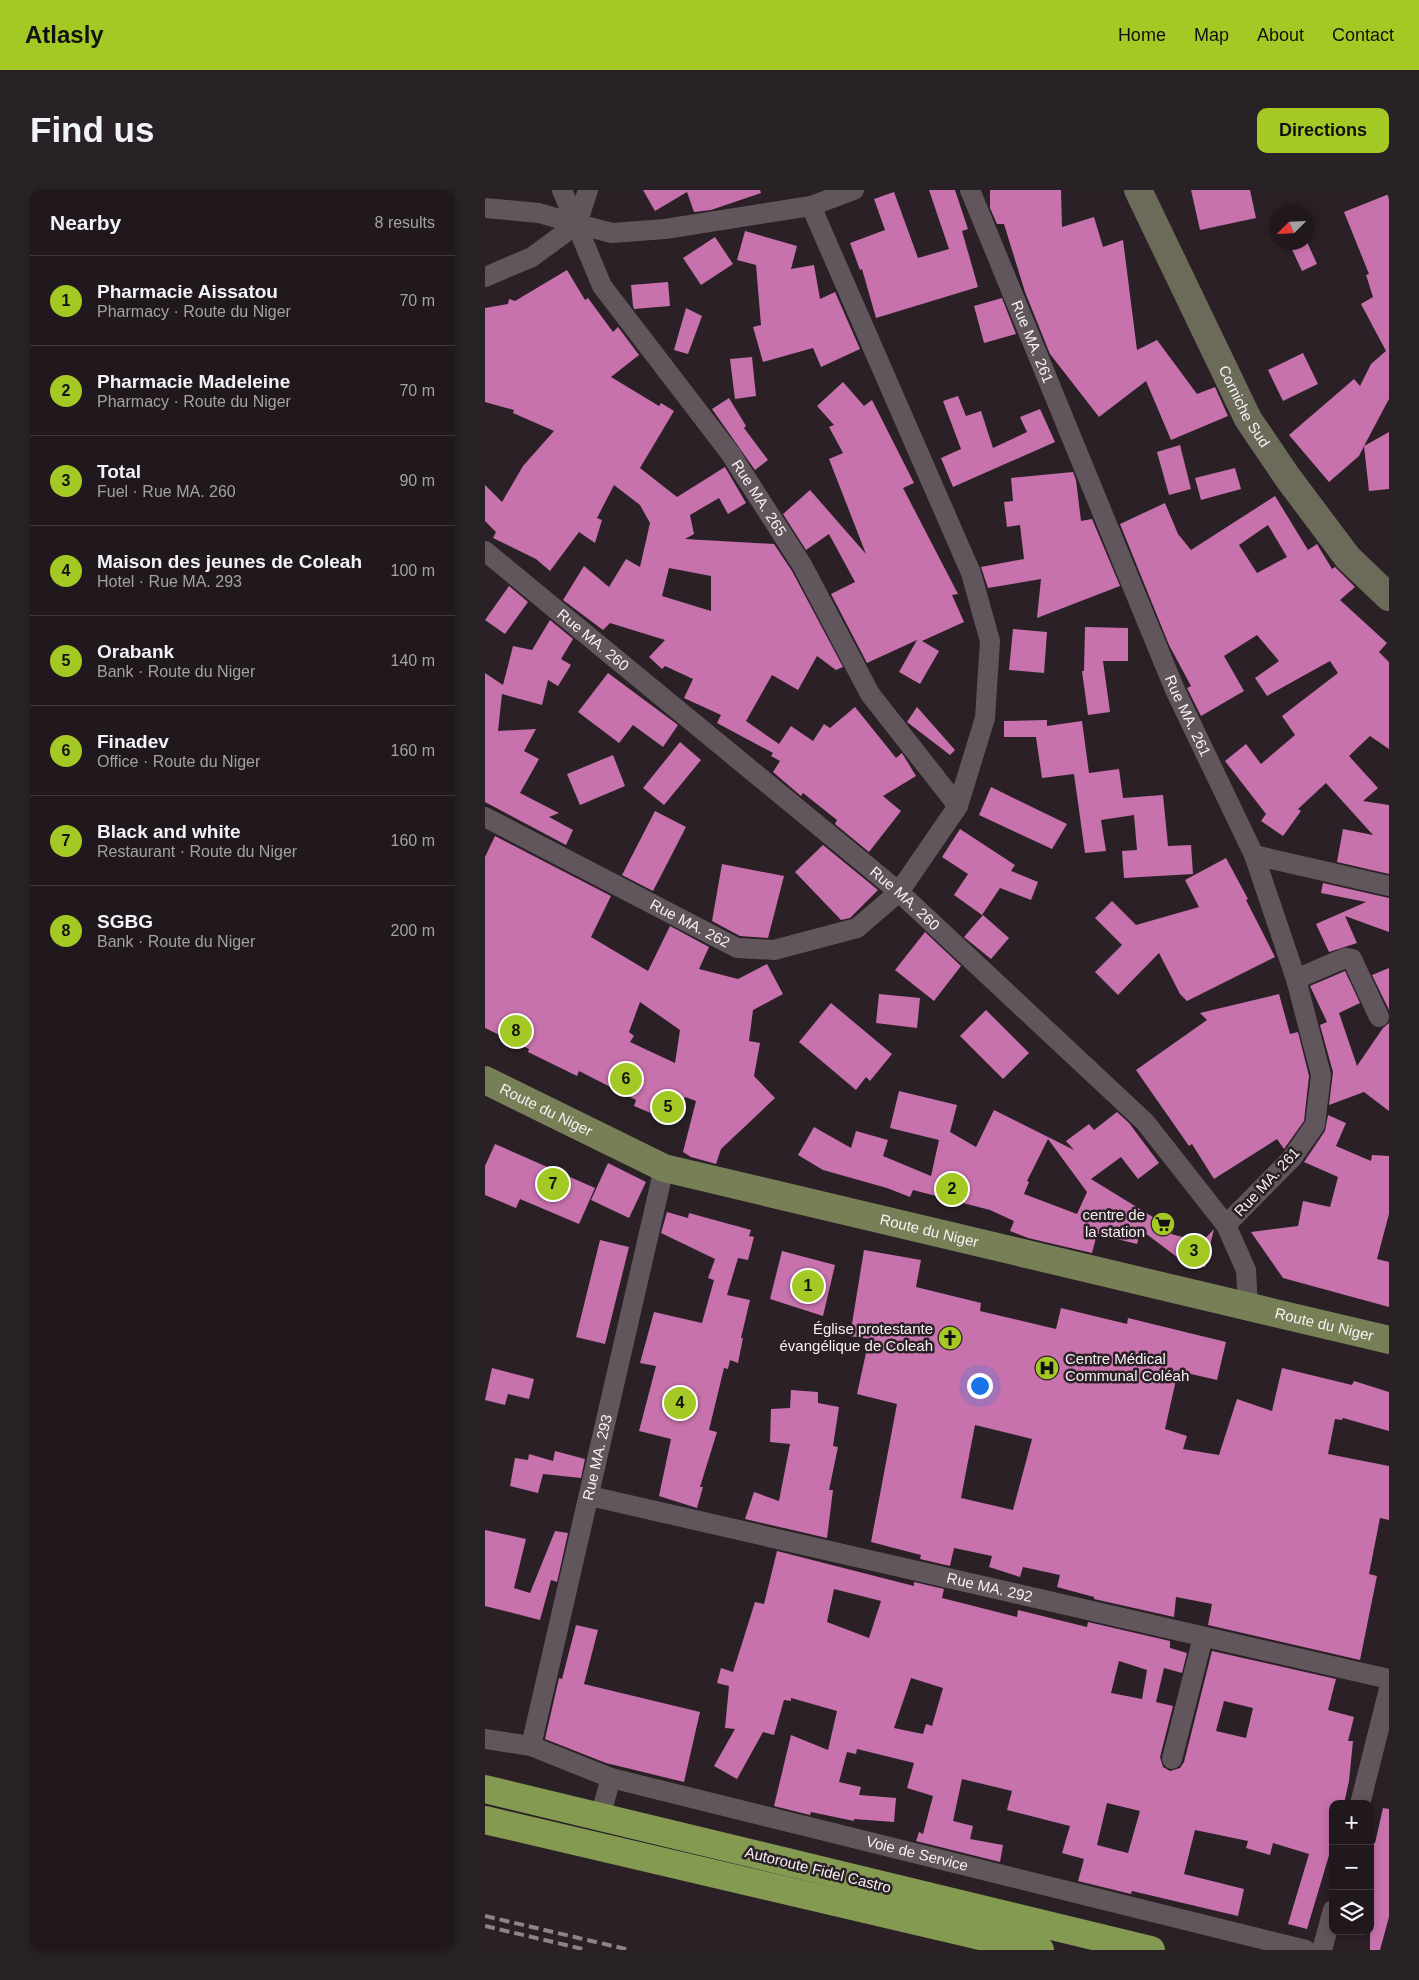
<!DOCTYPE html>
<html lang="en">
<head>
<meta charset="utf-8">
<style>
	body { margin:0; font-family:Arial,sans-serif; background:#282125; color:#f1f3f6 }
	.controls { position:absolute; right:15px; bottom:15px; display:grid; overflow:hidden; border-radius:10px; box-shadow:0 2px 8px #0003 }
	.controls button { width:45px; height:45px; display:grid; place-items:center; padding:0; border:0; border-bottom:1px solid #3d373b; background:#20181c; color:#f1f3f6; font:25px sans-serif }
	.compass { position:absolute; left:784px; top:15px; width:45px; height:45px; border-radius:50%; background:#20181c; box-shadow:0 2px 8px #0003; rotate:246deg }
	.you { position:absolute; left:494px; top:1195px; width:18px; height:18px; margin:-12px; border:4px solid #fff; border-radius:50%; background:#1a73e8; box-shadow:0 0 0 8px #1a73e833 }
	.badge { display:grid; place-items:center; width:32px; height:32px; border-radius:50%; background:#a4c824; color:#111; font-size:16px; font-weight:700 }
	.pin { position:absolute; translate:-50% -50%; border:2px solid #fff; box-shadow:0 1px 5px #0006 }
	.list { margin:0; padding:0; list-style:none }
	h2 { display:flex; justify-content:space-between; align-items:center; height:65px; margin:0; padding:0 20px; font-size:21px }
	h2 small { font-size:16px; font-weight:400; color:#a2a0a3 }
	.list li { display:grid; grid-template-columns:32px 1fr auto; gap:15px; align-items:center; box-sizing:border-box; height:90px; padding:0 20px; border-top:1px solid #3d373b }
	.list b { display:block; font-size:19px; white-space:nowrap }
	.list p { margin:0; font-size:16px; white-space:nowrap; color:#a2a0a3 }
	.list em { font-size:16px; font-style:normal; color:#a2a0a3 }
	.icon { flex:none; width:28px; height:28px; fill:none; stroke:currentColor; stroke-width:2; stroke-linecap:round; stroke-linejoin:round }
	.map { position:relative; flex:none; width:904px; height:1760px; overflow:hidden; border-radius:10px }
	header { display:flex; align-items:center; gap:30px; box-sizing:border-box; height:70px; padding:0 25px; background:#a4c824; color:#111 }
	header strong { font-size:24px }
	nav { display:flex; gap:28px; margin-inline-start:auto; font-size:18px }
	.intro { display:flex; align-items:center; justify-content:space-between; box-sizing:border-box; height:120px; padding:0 30px }
	h1 { margin:0; font-size:35px }
	.button { padding:12px 22px; border-radius:10px; background:#a4c824; color:#111; font-size:18px; font-weight:700 }
	main { display:flex; gap:30px; padding:0 30px }
	aside { flex:1; background:#20181c; border-radius:10px; box-shadow:0 2px 8px #0003 }
	.map>svg:first-child { display:block }
	.building { fill:#c772ac; fill-rule:evenodd }
	.lines { fill:none; stroke-linecap:round; stroke-linejoin:round }
	.street { stroke:#62565d; stroke-width:20 }
	.secondary { stroke:#6c6a59; stroke-width:28 }
	.primary { stroke:#777f56; stroke-width:28 }
	.highway { stroke:#859a51; stroke-width:28 }
	.rail { stroke:#8c8489; stroke-width:4; stroke-dasharray:10 5; stroke-linecap:butt }
	.labels { text-anchor:middle; stroke-width:5; stroke-linejoin:round; paint-order:stroke }
	.street-label { font-size:15px; fill:#f7f0f4; stroke:#2a2026 }
	.poi-label { font-size:15px; fill:#f7f0f4; stroke:#2a2026; text-anchor:end }
</style>
</head>
<body>
<header>
<strong>Atlasly</strong>
<nav><a>Home</a><a>Map</a><a>About</a><a>Contact</a></nav>
</header>
<div class="intro"><h1>Find us</h1><a class="button">Directions</a></div>
<main>
<aside>
<h2>Nearby<small>8 results</small></h2>
<ul class="list">
<li><span class="badge">1</span><div><b>Pharmacie Aissatou</b><p>Pharmacy · Route du Niger</p></div><em>70 m</em></li>
<li><span class="badge">2</span><div><b>Pharmacie Madeleine</b><p>Pharmacy · Route du Niger</p></div><em>70 m</em></li>
<li><span class="badge">3</span><div><b>Total</b><p>Fuel · Rue MA. 260</p></div><em>90 m</em></li>
<li><span class="badge">4</span><div><b>Maison des jeunes de Coleah</b><p>Hotel · Rue MA. 293</p></div><em>100 m</em></li>
<li><span class="badge">5</span><div><b>Orabank</b><p>Bank · Route du Niger</p></div><em>140 m</em></li>
<li><span class="badge">6</span><div><b>Finadev</b><p>Office · Route du Niger</p></div><em>160 m</em></li>
<li><span class="badge">7</span><div><b>Black and white</b><p>Restaurant · Route du Niger</p></div><em>160 m</em></li>
<li><span class="badge">8</span><div><b>SGBG</b><p>Bank · Route du Niger</p></div><em>200 m</em></li>
</ul>
</aside>
<div class="map">
<svg width="904" height="1760" viewBox="0 0 904 1760">
	<rect width="100%" height="100%" fill="#2a2026"/>
	<!-- building -->
	<g class="building">
		<polygon points="158,0 275,0 276,3 226,20 209,22 202,2 170,21"/>
		<polygon points="444,0 470,0 483,39 477,41 493,97 391,128 377,79 375,80 365,53 400,40 389,9 409,2 433,68 464,59"/>
		<polygon points="505,0 576,0 577,37 609,27 618,57 638,50 652,160 672,150 712,204 730,197 743,226 686,250 661,191 614,227 565,164 540,102 519,34 512,34 505,18"/>
		<polygon points="706,0 765,0 771,28 715,40"/>
		<polygon points="904,4 904,209 879,256 904,242 904,299 884,301 879,256 874,266 844,292 804,245 869,189 875,196 886,174 901,161 876,114 888,107 881,85 884,84 859,22"/>
		<polygon points="260,41 312,56 306,79 329,75 335,109 350,102 375,159 336,177 328,158 278,172 268,137 276,135 271,75 252,70"/>
		<polygon points="230,47 248,74 216,95 198,68"/>
		<polygon points="810,52 822,52 832,74 817,81 805,55"/>
		<path d="M 82,80 L 100,110 L 103,108 L 128,142 L 133,137 L 154,165 L 126,187 L 174,216 L 176,213 L 189,221 L 155,278 L 192,307 L 240,277 L 261,313 L 243,324 L 234,308 L 205,325 L 209,344 L 200,349 L 289,354 L 307,381 L 358,477 L 351,480 L 332,466 L 313,500 L 287,485 L 261,531 L 294,554 L 306,536 L 328,551 L 339,534 L 345,538 L 370,517 L 411,568 L 417,563 L 431,586 L 398,606 L 416,621 L 384,662 L 350,634 L 352,630 L 318,603 L 316,606 L 288,582 L 295,571 L 286,566 L 288,563 L 232,533 L 236,525 L 199,508 L 208,489 L 180,476 L 177,479 L 164,467 L 180,450 L 125,433 L 118,440 L 78,410 L 99,376 L 124,397 L 141,369 L 155,377 L 165,333 L 155,315 L 129,295 L 112,328 L 117,330 L 110,353 L 94,342 L 65,381 L 51,369 L 8,348 L 11,342 L 0,331 L 0,295 L 17,312 L 38,276 L 69,241 L 28,223 L 29,220 L 0,212 L 0,118 L 23,114 L 24,109 L 30,111 ZM 184,378 L 226,386 L 226,421 L 177,406 Z"/>
		<polygon points="183,92 185,116 149,119 148,116 146,95"/>
		<polygon points="517,108 531,144 499,153 489,116"/>
		<polygon points="201,118 217,126 203,164 189,160"/>
		<polygon points="818,163 833,194 798,211 783,180"/>
		<polygon points="267,167 271,206 250,209 245,169"/>
		<polygon points="358,192 379,216 387,210 429,293 418,298 473,404 467,405 479,432 437,451 454,461 435,494 414,482 432,450 382,473 346,404 370,392 344,344 321,360 298,324 325,300 381,364 344,269 358,263 344,237 349,235 332,216"/>
		<polygon points="473,206 481,226 496,221 508,258 542,242 535,227 555,219 570,252 468,297 456,268 476,259 458,211"/>
		<polygon points="244,208 261,236 259,238 283,270 270,280 227,219"/>
		<polygon points="695,255 706,299 684,305 672,262"/>
		<polygon points="750,278 756,299 716,310 710,288"/>
		<polygon points="588,282 591,290 596,331 607,329 635,396 552,428 556,389 503,398 496,377 539,369 535,335 522,337 519,312 528,311 526,288"/>
		<path d="M 790,306 L 823,360 L 832,354 L 847,379 L 850,377 L 870,397 L 855,410 L 902,453 L 894,462 L 904,472 L 904,559 L 885,546 L 864,566 L 893,598 L 878,611 L 904,615 L 904,684 L 852,672 L 858,639 L 888,645 L 841,593 L 813,619 L 816,621 L 798,646 L 776,631 L 781,624 L 740,571 L 761,554 L 776,574 L 810,545 L 797,526 L 853,483 L 845,471 L 782,506 L 770,488 L 794,471 L 772,445 L 739,466 L 759,501 L 716,526 L 702,498 L 706,496 L 684,455 L 635,334 L 680,313 L 693,344 L 706,360 ZM 783,335 L 802,367 L 772,383 L 754,355 Z"/>
		<polygon points="24,396 43,412 20,444 0,430"/>
		<polygon points="65,430 88,449 76,469 86,475 73,496 63,490 57,515 17,504 13,541 51,539 39,561 54,569 35,603 74,623 64,627 88,640 81,655 0,612 0,483 18,495 28,456 47,460"/>
		<polygon points="600,437 643,438 643,471 618,471 625,522 603,525 597,481 599,481"/>
		<polygon points="528,439 562,442 559,483 524,480"/>
		<polygon points="123,483 193,535 178,557 148,535 134,553 93,522"/>
		<polygon points="432,517 470,560 465,565 422,532"/>
		<polygon points="562,530 562,536 597,531 604,583 634,579 638,608 678,605 683,656 706,655 708,684 639,688 637,661 652,660 649,625 616,630 621,661 600,663 589,584 557,588 551,547 519,547 519,531"/>
		<polygon points="195,552 216,570 179,615 158,598"/>
		<polygon points="128,565 140,596 95,615 82,584"/>
		<polygon points="506,597 582,634 567,659 494,625"/>
		<polygon points="170,621 201,637 168,701 137,685"/>
		<polygon points="475,639 530,675 526,681 553,692 546,710 515,698 497,725 469,705 483,684 457,667"/>
		<path d="M 10,646 L 126,706 L 106,747 L 163,781 L 185,736 L 224,757 L 214,779 L 253,789 L 282,774 L 298,804 L 268,820 L 264,851 L 275,853 L 269,886 L 290,908 L 236,959 L 231,974 L 206,967 L 198,962 L 211,911 L 200,907 L 191,927 L 174,909 L 168,924 L 149,916 L 151,910 L 94,881 L 92,886 L 43,862 L 44,859 L 0,838 L 0,667 ZM 155,812 L 195,840 L 190,873 L 145,852 L 149,846 L 144,842 Z"/>
		<polygon points="338,655 393,700 365,728 356,730 310,682"/>
		<polygon points="741,668 763,709 761,710 790,767 702,811 695,804 674,763 633,805 610,782 637,755 610,728 627,711 651,735 714,717 700,690"/>
		<polygon points="237,674 299,686 283,748 255,746 227,731"/>
		<polygon points="838,693 904,708 904,742 860,726 872,753 844,762 831,734 881,712 836,703"/>
		<polygon points="498,725 524,748 506,769 479,747"/>
		<polygon points="440,742 476,776 449,811 410,780"/>
		<polygon points="904,778 904,820 887,785"/>
		<polygon points="860,781 875,813 854,823 872,876 898,838 904,833 904,921 879,902 844,915 848,882 835,835 842,832 825,796"/>
		<polygon points="394,804 435,808 432,838 391,833"/>
		<polygon points="794,804 805,844 813,842 824,886 819,931 799,959 792,949 729,989 707,954 704,956 651,880 722,830 715,823"/>
		<polygon points="346,813 407,864 385,891 381,887 371,900 314,852"/>
		<polygon points="501,820 544,863 518,889 475,846"/>
		<path d="M 414,901 L 472,915 L 465,942 L 491,957 L 509,920 L 589,960 L 581,951 L 604,934 L 609,940 L 632,922 L 644,933 L 674,973 L 653,989 L 636,967 L 606,989 L 689,1040 L 686,1044 L 717,1052 L 729,1039 L 720,1077 L 696,1070 L 656,1040 L 652,1054 L 612,1044 L 607,1063 L 543,1048 L 525,1041 L 529,1031 L 505,1020 L 428,1000 L 425,1007 L 402,998 L 338,980 L 313,965 L 329,937 L 366,958 L 371,941 L 403,950 L 398,966 L 446,986 L 454,950 L 405,938 ZM 563,949 L 602,1002 L 592,1024 L 539,1004 L 544,992 L 542,991 Z"/>
		<polygon points="843,925 861,933 851,956 886,971 887,965 904,966 904,1024 892,1069 904,1072 904,1117 798,1088 766,1042 813,1036 818,1011 845,1017 853,987 819,972 840,941"/>
		<polygon points="10,954 110,998 94,1034 35,1009 31,1018 0,1005 0,976"/>
		<polygon points="123,973 161,992 144,1028 106,1010"/>
		<polygon points="182,1022 203,1028 204,1023 266,1040 264,1046 269,1047 263,1070 253,1068 242,1105 265,1110 256,1148 258,1148 253,1173 245,1170 243,1179 239,1178 224,1240 232,1242 215,1297 218,1297 212,1318 174,1306 186,1249 154,1241 171,1176 155,1173 169,1122 217,1133 229,1090 223,1088 230,1069 176,1043"/>
		<polygon points="115,1050 144,1057 120,1154 91,1147"/>
		<path d="M 379,1060 L 436,1070 L 431,1097 L 496,1113 L 495,1121 L 571,1139 L 576,1118 L 642,1134 L 643,1128 L 741,1152 L 732,1190 L 693,1181 L 680,1239 L 702,1246 L 698,1259 L 734,1265 L 752,1209 L 787,1221 L 797,1178 L 867,1195 L 869,1191 L 904,1202 L 904,1241 L 858,1228 L 857,1230 L 850,1229 L 843,1264 L 904,1276 L 904,1330 L 895,1328 L 884,1384 L 892,1386 L 875,1470 L 723,1435 L 727,1414 L 691,1407 L 689,1427 L 609,1409 L 609,1407 L 572,1397 L 575,1385 L 538,1377 L 535,1387 L 504,1377 L 507,1366 L 469,1358 L 465,1376 L 435,1369 L 436,1365 L 386,1352 L 412,1214 L 372,1204 L 384,1149 L 365,1146 ZM 490,1235 L 547,1249 L 528,1320 L 476,1308 Z"/>
		<polygon points="297,1061 350,1075 338,1126 285,1109"/>
		<polygon points="7,1178 49,1189 44,1209 23,1204 20,1215 0,1210"/>
		<polygon points="306,1200 333,1202 333,1213 354,1217 348,1256 353,1257 344,1300 348,1300 342,1348 260,1329 269,1302 294,1311 305,1254 285,1252 286,1219 305,1218"/>
		<polygon points="70,1261 100,1269 96,1288 58,1284 53,1303 25,1296 30,1268 43,1270 44,1264 68,1271"/>
		<polygon points="0,1340 41,1349 29,1398 45,1403 70,1341 83,1343 72,1392 66,1390 55,1430 0,1416"/>
		<path d="M 292,1361 L 429,1396 L 429,1392 L 459,1399 L 457,1408 L 532,1427 L 533,1420 L 602,1437 L 603,1432 L 685,1451 L 685,1458 L 702,1463 L 697,1483 L 679,1478 L 671,1512 L 688,1516 L 675,1567 L 678,1577 L 685,1581 L 695,1578 L 699,1572 L 727,1461 L 851,1489 L 843,1520 L 869,1527 L 863,1551 L 868,1551 L 864,1591 L 859,1614 L 848,1614 L 848,1652 L 822,1739 L 803,1734 L 824,1664 L 788,1653 L 785,1665 L 761,1658 L 763,1651 L 710,1640 L 699,1684 L 759,1699 L 753,1726 L 647,1701 L 646,1704 L 593,1691 L 599,1669 L 577,1663 L 585,1636 L 522,1620 L 527,1601 L 477,1589 L 468,1631 L 488,1636 L 485,1649 L 518,1655 L 515,1672 L 431,1651 L 434,1642 L 438,1644 L 448,1606 L 422,1598 L 429,1573 L 372,1559 L 371,1564 L 362,1562 L 354,1592 L 376,1597 L 374,1605 L 411,1608 L 409,1632 L 369,1629 L 369,1631 L 326,1622 L 325,1625 L 289,1616 L 306,1545 L 343,1560 L 352,1521 L 306,1508 L 306,1511 L 299,1510 L 289,1545 L 278,1542 L 252,1589 L 229,1576 L 250,1539 L 240,1538 L 244,1496 L 232,1493 L 236,1478 L 248,1482 L 270,1412 L 279,1414 ZM 349,1399 L 396,1411 L 384,1448 L 342,1432 ZM 634,1471 L 662,1480 L 657,1509 L 626,1503 ZM 426,1488 L 458,1498 L 447,1536 L 441,1534 L 438,1544 L 409,1538 ZM 739,1511 L 768,1518 L 761,1548 L 731,1541 ZM 622,1613 L 655,1621 L 643,1663 L 612,1655 Z"/>
		<polygon points="91,1435 113,1440 99,1494 215,1522 199,1592 121,1573 60,1549 74,1488 77,1489"/>
		<polygon points="898,1618 904,1619 904,1727 895,1760 885,1760 885,1652 890,1653"/>
	</g>
	<g class="lines">
		<!-- street -->
		<g class="street">
			<path id="s1" d="M 77,0 L 117,96 L 245,263 L 317,375 L 385,504 L 473,616"/>
			<path id="s2" d="M 485,0 L 690,500 L 769,665 L 811,789 L 836,885 L 830,935 L 807,968 L 741,1035"/>
			<polyline points="0,18 54,23 92,34 103,0"/>
			<polyline points="0,87 47,67 92,34 127,43 180,39 326,16 369,0"/>
			<path id="s3" d="M 0,361 L 414,702 L 660,932 L 741,1035 L 761,1080 L 763,1118"/>
			<path id="s4" d="M 0,627 L 252,758 L 289,760 L 372,738 L 414,702 L 473,616 L 500,528 L 505,451 L 486,383 L 326,16"/>
			<polyline points="769,665 904,696"/>
			<polyline points="811,789 860,768 867,769 894,827"/>
			<path id="s5" d="M 105,1306 L 904,1489"/>
			<path id="s6" d="M 0,1549 L 46,1556 L 126,1588 L 821,1760"/>
			<path id="s7" d="M 46,1556 L 179,978"/>
			<polyline points="687,1569 718,1447"/>
			<polyline points="875,1614 904,1499"/>
			<polyline points="115,1627 126,1588"/>
			<polyline points="837,1760 848,1720"/>
		</g>
		<!-- secondary -->
		<path class="secondary" id="s8" d="M 653,0 L 763,229 L 803,288 L 863,368 L 904,407"/>
		<!-- primary -->
		<path class="primary" id="s9" d="M 0,890 L 179,978 L 904,1150"/>
		<!-- highway -->
		<g class="highway">
			<polyline points="0,1599 666,1760"/>
			<polyline points="0,1630 555,1760"/>
		</g>
		<!-- rail -->
		<g class="rail">
			<polyline points="0,1726 145,1760"/>
			<polyline points="0,1736 102,1760"/>
		</g>
	</g>
	<!-- icons -->
	<defs>
		<g id="supermarket-disc" transform="scale(1.25)"><circle r="9.5" fill="#a4c824" stroke="#2a2026"/><path d="M-6-5.5h2.5l.6 2H6L4.5 2H-2.5L-4.4-4H-6ZM-1.5 3.2a1.3 1.3 0 1 0 .1 0ZM3 3.2a1.3 1.3 0 1 0 .1 0Z" fill="#111"/></g>
		<g id="church-disc" transform="scale(1.25)"><circle r="9.5" fill="#a4c824" stroke="#2a2026"/><path d="M-1.2-6h2.4v3.5h3.3v2.4h-3.3V6h-2.4V-.1h-3.3v-2.4h3.3Z" fill="#111"/></g>
		<g id="hospital-disc" transform="scale(1.25)"><circle r="9.5" fill="#a4c824" stroke="#2a2026"/><path d="M-5-5h3v3.5h4V-5h3V5h-3V1.5h-4V5h-3Z" fill="#111"/></g>
	</defs>
	<g fill-rule="evenodd">
		<use href="#supermarket-disc" x="678" y="1034"/>
		<use href="#church-disc" x="465" y="1148"/>
		<use href="#hospital-disc" x="562" y="1178"/>
	</g>
	<g class="labels">
		<!-- street labels -->
		<g class="street-label">
			<text dy="5" stroke="none"><textPath href="#s2" startOffset="164">Rue MA. 261</textPath></text>
			<text dy="5" stroke="none"><textPath href="#s8" startOffset="241">Corniche Sud</textPath></text>
			<text dy="5" stroke="none"><textPath href="#s1" startOffset="368">Rue MA. 265</textPath></text>
			<text dy="5" stroke="none"><textPath href="#s3" startOffset="140">Rue MA. 260</textPath></text>
			<text dy="5" stroke="none"><textPath href="#s2" startOffset="569">Rue MA. 261</textPath></text>
			<text dy="5" stroke="none"><textPath href="#s3" startOffset="545">Rue MA. 260</textPath></text>
			<text dy="5" stroke="none"><textPath href="#s4" startOffset="231">Rue MA. 262</textPath></text>
			<text dy="5" stroke="none"><textPath href="#s9" startOffset="68">Route du Niger</textPath></text>
			<text transform="translate(782 992) rotate(-47)" y="5">Rue MA. 261</text>
			<text dy="5" stroke="none"><textPath href="#s9" startOffset="472">Route du Niger</textPath></text>
			<text dy="5" stroke="none"><textPath href="#s9" startOffset="878">Route du Niger</textPath></text>
			<text dy="5" stroke="none"><textPath href="#s7" startOffset="296">Rue MA. 293</textPath></text>
			<text dy="5" stroke="none"><textPath href="#s5" startOffset="410">Rue MA. 292</textPath></text>
			<text dy="5" stroke="none"><textPath href="#s6" startOffset="448">Voie de Service</textPath></text>
			<text transform="translate(333 1680) rotate(14)" y="5">Autoroute Fidel Castro</text>
		</g>
		<!-- poi labels -->
		<g class="poi-label">
			<text x="660" y="1030">centre de<tspan x="660" dy="17">la station</tspan></text>
			<text x="448" y="1144">Église protestante<tspan x="448" dy="17">évangélique de Coleah</tspan></text>
			<text x="580" y="1174" text-anchor="start">Centre Médical<tspan x="580" dy="17">Communal Coléah</tspan></text>
		</g>
	</g>
</svg>
<div class="controls">
<button>+</button>
<button>−</button>
<button><svg class="icon" aria-label="layers" viewBox="0 0 24 24"><path d="M12 4l9 5-9 5-9-5zM3 14l9 5 9-5"/></svg></button>
</div>
<svg class="compass" viewBox="-18 -18 36 36"><path d="M0-13l5 13h-10z" fill="#e53935"/><path d="M0 13l5-13h-10z" fill="#a2a0a3"/></svg>
<div class="you"></div>
<div class="pin badge" style="left:323px;top:1096px">1</div>
<div class="pin badge" style="left:467px;top:999px">2</div>
<div class="pin badge" style="left:709px;top:1061px">3</div>
<div class="pin badge" style="left:195px;top:1213px">4</div>
<div class="pin badge" style="left:183px;top:917px">5</div>
<div class="pin badge" style="left:141px;top:889px">6</div>
<div class="pin badge" style="left:68px;top:994px">7</div>
<div class="pin badge" style="left:31px;top:841px">8</div>
</div>
</main>
</body>
</html>
